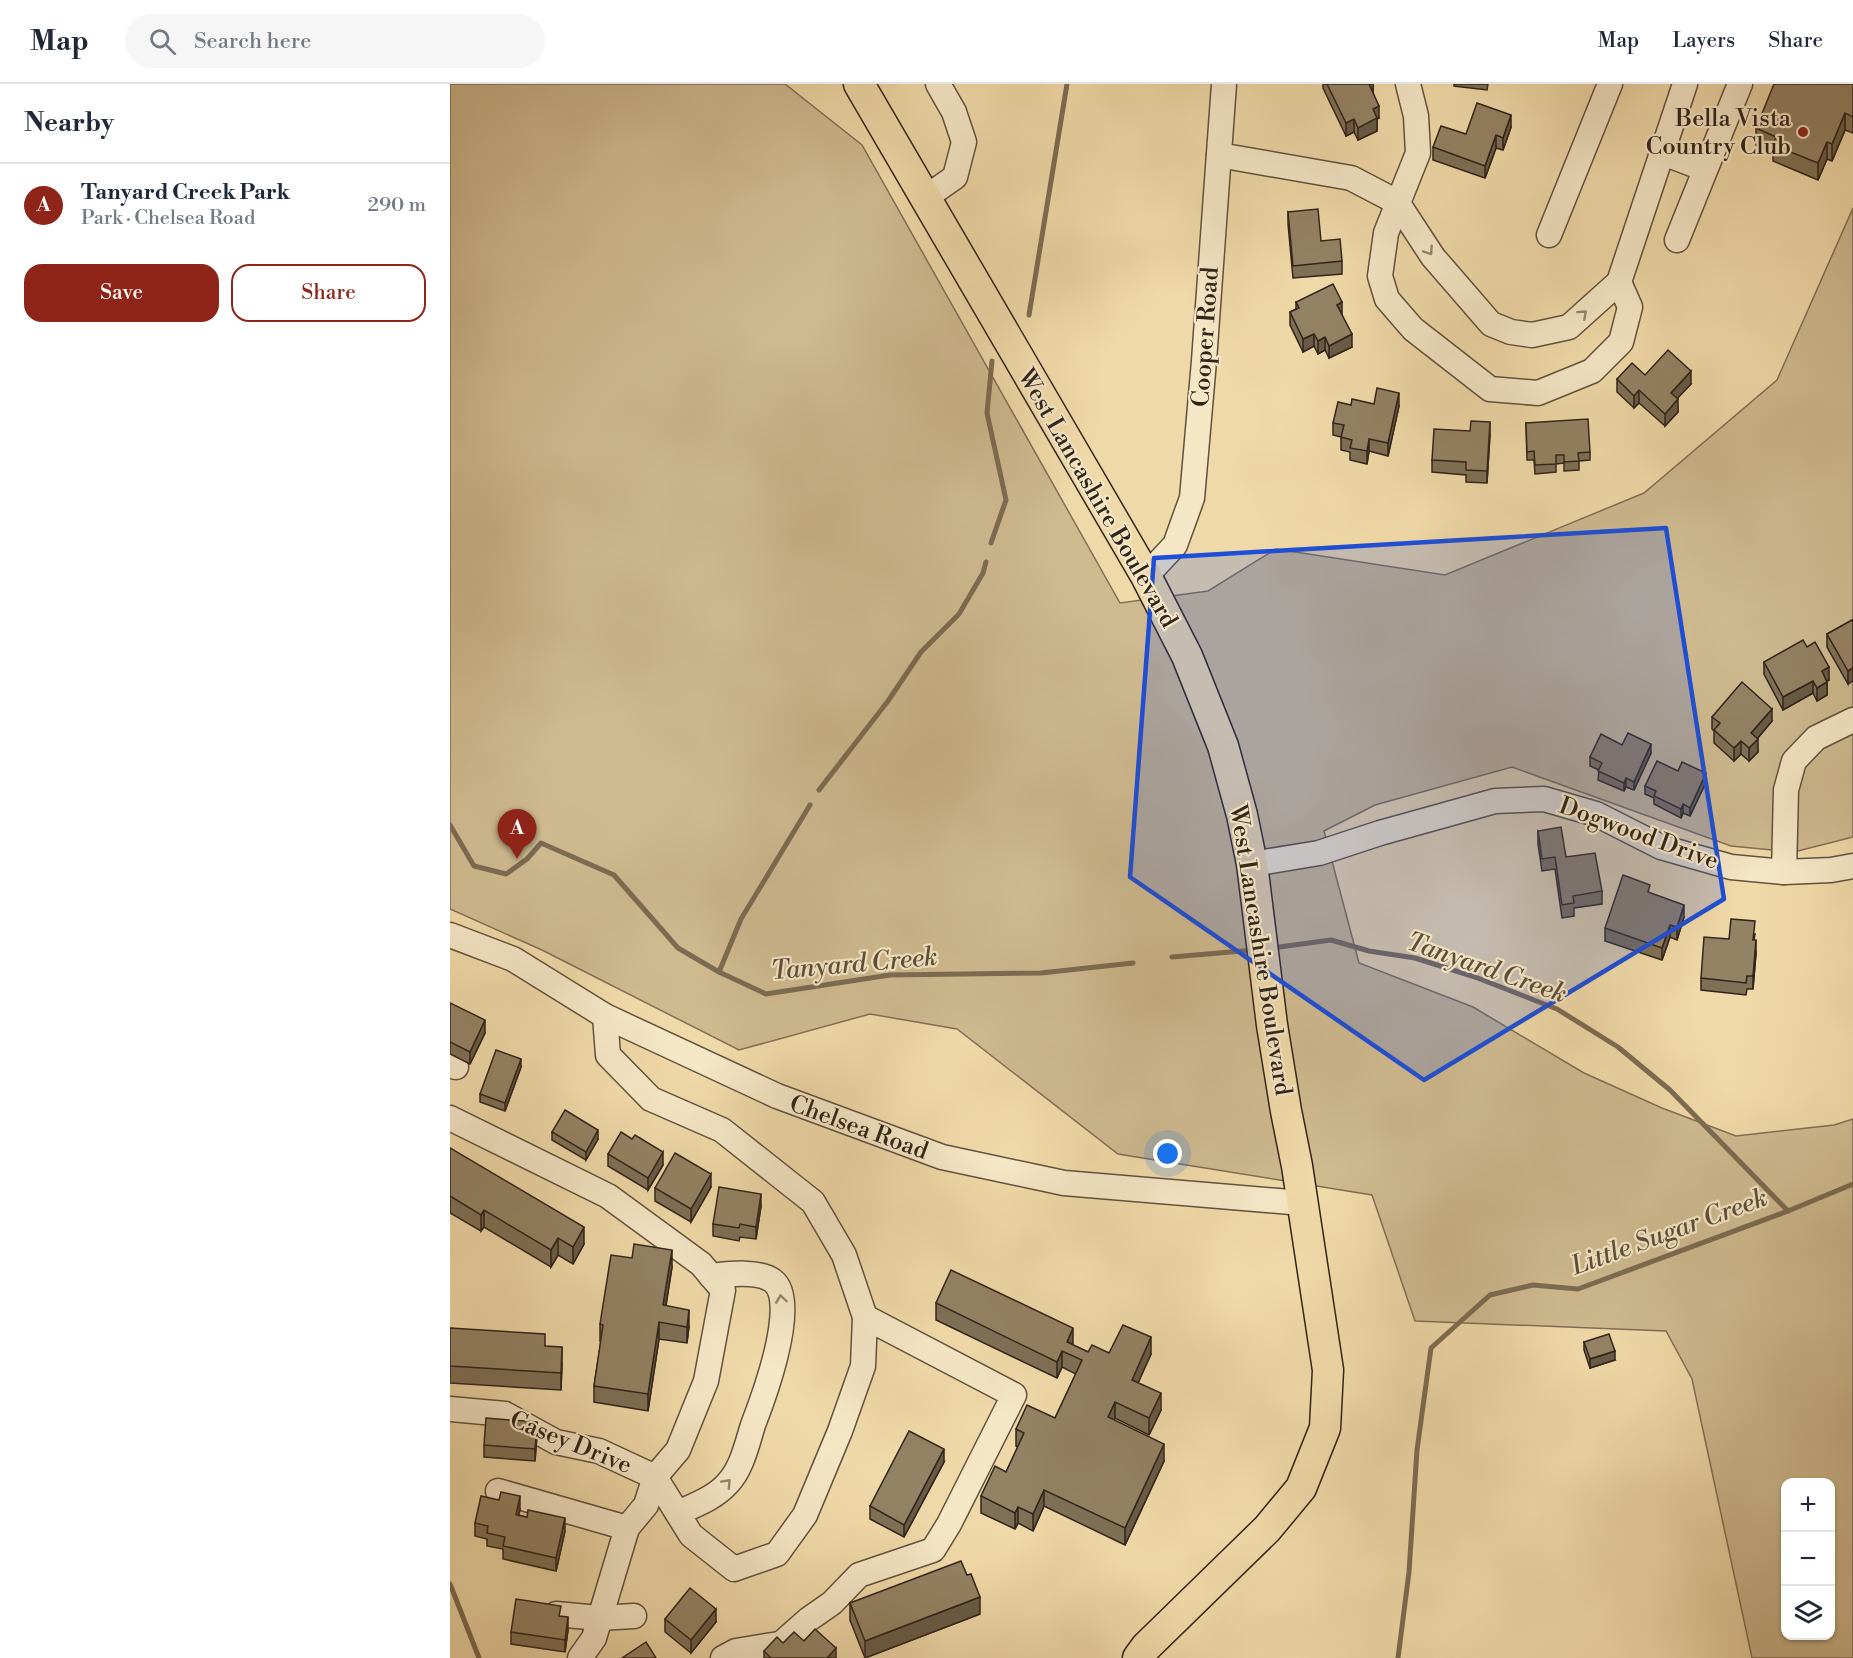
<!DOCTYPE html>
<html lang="en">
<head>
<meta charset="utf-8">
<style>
	body { margin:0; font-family:"Libre Bodoni",serif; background:#f6f6f7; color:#1f2937 }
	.controls { position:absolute; right:18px; bottom:18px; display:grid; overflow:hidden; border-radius:12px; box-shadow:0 2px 4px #0004 }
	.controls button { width:54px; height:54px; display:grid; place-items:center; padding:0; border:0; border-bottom:2px solid #e0e1e3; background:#fff; color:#1f2937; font:30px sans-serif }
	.you { position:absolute; left:718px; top:1070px; width:21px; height:21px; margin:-15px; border:4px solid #fff; border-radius:50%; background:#1a73e8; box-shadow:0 0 0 9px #1a73e833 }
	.badge { display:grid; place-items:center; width:39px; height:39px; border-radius:50%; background:#8f2418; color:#fff; font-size:20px; font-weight:700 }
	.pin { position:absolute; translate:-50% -50px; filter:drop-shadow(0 2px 3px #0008) }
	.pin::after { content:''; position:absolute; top:32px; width:21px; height:18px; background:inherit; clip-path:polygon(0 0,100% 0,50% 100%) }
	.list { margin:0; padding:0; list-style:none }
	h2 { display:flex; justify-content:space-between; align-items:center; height:78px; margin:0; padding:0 24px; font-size:26px }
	h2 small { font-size:20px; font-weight:400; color:#747a83 }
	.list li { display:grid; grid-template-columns:39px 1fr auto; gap:18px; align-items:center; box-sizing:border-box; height:84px; padding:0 24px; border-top:2px solid #e0e1e3 }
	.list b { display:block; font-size:22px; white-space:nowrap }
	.list p { margin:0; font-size:20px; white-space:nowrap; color:#747a83 }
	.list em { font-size:20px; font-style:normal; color:#747a83 }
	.actions { display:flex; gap:12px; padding:18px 24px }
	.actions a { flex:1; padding:14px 0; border:2px solid #8f2418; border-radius:18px; text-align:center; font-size:21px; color:#8f2418 }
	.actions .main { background:#8f2418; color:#fff }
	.icon { flex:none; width:33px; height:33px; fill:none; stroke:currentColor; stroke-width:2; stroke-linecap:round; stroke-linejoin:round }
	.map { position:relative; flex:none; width:1403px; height:1574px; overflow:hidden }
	header { display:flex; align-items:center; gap:36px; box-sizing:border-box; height:84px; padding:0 30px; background:#fff; border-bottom:2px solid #e0e1e3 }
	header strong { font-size:28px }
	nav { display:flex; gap:33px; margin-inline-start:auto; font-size:21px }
	.search { width:420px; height:54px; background:#f6f6f7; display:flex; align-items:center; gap:15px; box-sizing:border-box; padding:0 21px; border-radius:33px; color:#747a83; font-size:22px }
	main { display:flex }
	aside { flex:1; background:#fff }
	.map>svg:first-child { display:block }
	.green { fill:#cfba90; stroke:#806f55; stroke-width:1.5; fill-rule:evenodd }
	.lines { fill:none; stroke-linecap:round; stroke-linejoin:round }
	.stream { stroke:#7c6b52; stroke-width:5 }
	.minor-casing { stroke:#60513e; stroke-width:27 }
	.major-casing { stroke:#30241a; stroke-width:33 }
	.minor { stroke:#f5e6c6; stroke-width:24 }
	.major { stroke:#f0d9a8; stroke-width:30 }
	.wall { fill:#7f7056; stroke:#30241a; stroke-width:1.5 }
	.shaded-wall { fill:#685b46; stroke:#30241a; stroke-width:1.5 }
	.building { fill:#948264; stroke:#30241a; stroke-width:1.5 }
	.oneway { stroke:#928570 }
	.marked { fill:#1d4ed8; fill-opacity:0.2; stroke:#1d4ed8; stroke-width:4.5; stroke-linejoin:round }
	.poi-dot { fill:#8f2418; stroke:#f5e6c6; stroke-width:2 }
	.labels { text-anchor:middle; stroke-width:4.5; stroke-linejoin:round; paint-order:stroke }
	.poi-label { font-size:24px; fill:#30241a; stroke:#f5e6c6; text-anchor:end }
	.street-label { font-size:24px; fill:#30241a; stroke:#f5e6c6 }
	.water-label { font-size:26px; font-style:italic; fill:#5c4e3b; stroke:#f5e6c6 }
</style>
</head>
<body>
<header>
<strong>Map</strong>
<div class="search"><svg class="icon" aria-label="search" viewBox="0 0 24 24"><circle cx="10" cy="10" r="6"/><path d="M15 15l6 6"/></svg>Search here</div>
<nav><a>Map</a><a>Layers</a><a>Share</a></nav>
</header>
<main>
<aside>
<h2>Nearby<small></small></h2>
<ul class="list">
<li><span class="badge">A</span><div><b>Tanyard Creek Park</b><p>Park · Chelsea Road</p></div><em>290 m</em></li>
</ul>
<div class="actions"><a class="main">Save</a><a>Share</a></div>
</aside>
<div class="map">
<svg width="1403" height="1574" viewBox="0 0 1403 1574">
	<rect width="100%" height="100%" fill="#f0d9a8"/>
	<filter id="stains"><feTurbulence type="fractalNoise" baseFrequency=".00333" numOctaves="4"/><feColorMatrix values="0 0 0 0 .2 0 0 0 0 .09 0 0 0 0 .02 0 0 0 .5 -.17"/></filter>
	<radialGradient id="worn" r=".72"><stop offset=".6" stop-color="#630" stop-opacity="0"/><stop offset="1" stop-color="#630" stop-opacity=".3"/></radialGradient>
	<!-- green -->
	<path class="green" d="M 0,0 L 335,0 L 412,61 L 670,519 L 758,507 L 826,465 L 995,491 L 1194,409 L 1327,296 L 1403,124 L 1403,753 L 1344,768 L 1281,762 L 1062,683 L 925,721 L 874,747 L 909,879 L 1023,923 L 1134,989 L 1212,1024 L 1286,1052 L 1384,1041 L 1403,1035 L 1403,1574 L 1302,1574 L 1242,1295 L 1216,1247 L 965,1237 L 922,1111 L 668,1070 L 507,945 L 420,930 L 289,966 L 92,866 L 0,825 ZM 1336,1398 L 1380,1398 L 1380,1552 L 1336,1552 Z"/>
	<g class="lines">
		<!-- stream -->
		<g class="stream">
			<polyline points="579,231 617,0"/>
			<polyline points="541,459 556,416 537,329 542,277"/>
			<polyline points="369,706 438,617 471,568 509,530 533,489 536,478"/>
			<polyline points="0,741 24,782 56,790 77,775 91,759 164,791 228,864 269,888 316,910 440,891 591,889 683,879"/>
			<polyline points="822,864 881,856 919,867 965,874 1025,893 1107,925 1168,963 1220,1006 1338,1127"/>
			<polyline points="722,873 804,866"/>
			<polyline points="269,888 291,835 360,721"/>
			<polyline points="0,1500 29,1574"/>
			<polyline points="948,1574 959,1488 967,1366 981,1264 1040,1211 1083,1201 1128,1205 1338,1127 1403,1100"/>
		</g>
		<!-- minor casing -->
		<g class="minor-casing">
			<g id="minor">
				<polyline points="958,0 966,32 968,69 936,149 930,192 937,215 963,245 1040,305 1088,309 1142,287 1171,258 1180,223 1169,198"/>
				<polyline points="1213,69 1255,85"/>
				<polyline points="769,71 901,94 947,118 983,173 1041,240 1061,248 1082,251 1119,243 1169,198 1235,0"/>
				<polyline points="475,114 505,93 514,58 504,28 488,0"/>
				<polyline points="1099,151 1160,0"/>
				<polyline points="1227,156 1290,0"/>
				<polyline points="696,492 725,461 742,414 754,277 774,0"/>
				<polyline points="802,780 869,769 930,749 1045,717 1094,715 1146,730 1211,763 1281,783 1334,788 1381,786 1403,782"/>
				<polyline points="1334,788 1336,706 1344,677 1366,654 1403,636"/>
				<polyline points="0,851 63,875 155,932 327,1012 492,1073 614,1099 852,1119"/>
				<polyline points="155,932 158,971 201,1015 272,1046 363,1118 394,1171 415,1233 413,1282 390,1347 355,1431 327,1470 284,1485 241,1451 205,1393"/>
				<polyline points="0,981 6,983"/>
				<polyline points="0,1034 158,1112 251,1180 273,1206 256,1297 228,1366 205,1393 196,1421 177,1444 144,1554 130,1574"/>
				<polyline points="0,1325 55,1330 106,1358 149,1367 205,1393"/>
				<polyline points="48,1407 177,1444"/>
				<path d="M 228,1429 C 245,1421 265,1414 278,1399 C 292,1384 297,1360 303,1341 C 313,1315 350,1217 323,1197 C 309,1186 278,1190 261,1192"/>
				<polyline points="106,1530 149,1534 184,1532"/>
				<polyline points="273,1574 286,1567 329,1560"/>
				<polyline points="315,1574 359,1535 382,1519 409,1491 483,1466 499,1440 564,1311 415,1233"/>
			</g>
		</g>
		<!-- major casing -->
		<g class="major-casing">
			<polyline id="major" points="409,0 696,492 737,572 773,662 792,731 802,780 822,941 836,1027 847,1082 878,1286 875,1344 851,1404 817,1445 696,1563 688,1574"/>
		</g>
		<!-- minor -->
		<use href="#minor" class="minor"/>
		<!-- major -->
		<use href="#major" class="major"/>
	</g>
	<!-- wall -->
	<g class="wall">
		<polygon points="873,0 923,0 923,8 929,34 927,35 927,47 908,56 904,48 896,52 873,4"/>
		<polygon points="1004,0 1038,0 1037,6 1004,2"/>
		<polygon points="1403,0 1403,49 1395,46 1382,77 1377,75 1368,96 1323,77 1323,68 1306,61 1306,44"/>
		<polygon points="1061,43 1053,66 1046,64 1035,94 983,76 983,63 1016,50"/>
		<polygon points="838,128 892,177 892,190 843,194 838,140"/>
		<polygon points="846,218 892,231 902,263 879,274 875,266 868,270 864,262 853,268 840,241 840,228 846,225"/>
		<polygon points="1195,291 1241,300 1227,314 1228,328 1215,342 1189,319 1184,324 1167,308 1167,295"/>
		<polygon points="924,320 949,322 938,372 919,367 917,380 900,376 900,368 891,366 891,353 883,351 883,339 901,321"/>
		<polygon points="1076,339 1140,368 1140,376 1129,377 1129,386 1114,387 1114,379 1106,380 1106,388 1085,390 1084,376 1077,376"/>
		<polygon points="1040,350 1037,399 1016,398 1016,391 982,388 982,376"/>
		<polygon points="1402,536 1398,600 1377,563 1377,550"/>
		<polygon points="1357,563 1379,596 1377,597 1377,611 1367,617 1363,609 1333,626 1314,590 1314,578"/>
		<polygon points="1262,633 1322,637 1307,655 1308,668 1299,677 1291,670 1284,677 1264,659 1264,647 1262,645"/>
		<polygon points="1172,661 1201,669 1184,706 1176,703 1174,707 1148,696 1149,686 1140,682 1140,673"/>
		<polygon points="1228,687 1256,698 1240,732 1233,729 1231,734 1204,720 1204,714 1195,710 1195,702"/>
		<polygon points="1088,747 1152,807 1152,820 1124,824 1124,832 1112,834 1105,785 1092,787 1088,760"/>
		<polygon points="1200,809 1234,833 1227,856 1220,853 1212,876 1155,857 1155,844"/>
		<polygon points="1305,850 1304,856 1306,869 1303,905 1297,905 1296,911 1251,906 1251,894 1279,855"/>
		<polygon points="0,919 35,949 20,980 0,970"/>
		<polygon points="71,983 55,1027 30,1018 30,1010"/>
		<polygon points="102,1048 148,1055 136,1076 102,1056"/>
		<polygon points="182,1055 213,1081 198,1106 158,1082 158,1070"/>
		<polygon points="0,1064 134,1160 123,1180 108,1171 101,1183 34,1143 31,1147 0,1129"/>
		<polygon points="261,1103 241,1138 205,1117 205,1104"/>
		<polygon points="311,1122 306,1155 290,1153 289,1157 263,1152 263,1140"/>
		<polygon points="222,1183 216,1222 239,1242 237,1259 209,1255 198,1327 144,1318 144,1302 151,1257 150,1257 150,1240"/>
		<polygon points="486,1219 623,1261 638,1268 701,1270 688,1299 711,1326 699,1351 665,1334 664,1336 714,1377 675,1461 594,1422 583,1447 568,1439 565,1445 531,1429 531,1412 556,1388 568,1363 566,1362 566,1345 605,1334 626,1290 612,1283 607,1294 486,1236"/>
		<polygon points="0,1244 95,1262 112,1280 111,1306 0,1299"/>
		<polygon points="1134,1258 1165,1276 1140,1284 1134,1266"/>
		<polygon points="87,1351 85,1377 34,1373 34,1361"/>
		<polygon points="494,1378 454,1453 420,1435 420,1422"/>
		<polygon points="70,1425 69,1431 115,1447 106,1487 53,1475 53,1465 37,1462 37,1455 25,1452 25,1439"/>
		<polygon points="400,1519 530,1530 415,1574 400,1536"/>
		<polygon points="215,1535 266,1538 241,1569 215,1548"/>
		<polygon points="118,1546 115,1568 61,1560 61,1548"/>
		<polygon points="354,1557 386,1574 314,1574 314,1567 333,1559"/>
	</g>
	<!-- shaded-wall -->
	<g class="shaded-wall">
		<polygon points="918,0 923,0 923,8"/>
		<polygon points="929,22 929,34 927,35 927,47 908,56 908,44 923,25"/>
		<polygon points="1395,29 1395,46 1382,77 1382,60"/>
		<polygon points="1061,31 1061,43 1053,66 1053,54"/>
		<polygon points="904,35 904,48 896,52 896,39"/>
		<polygon points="1046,51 1046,64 1035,94 1035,82"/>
		<polygon points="1377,58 1377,75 1368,96 1368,79"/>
		<polygon points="892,218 892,231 887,221"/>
		<polygon points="864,250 864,262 853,268 853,255"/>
		<polygon points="902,250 902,263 879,274 879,262"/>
		<polygon points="875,253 875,266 868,270 868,257"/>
		<polygon points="1241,287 1241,300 1221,321 1221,309"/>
		<polygon points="1189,306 1189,319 1184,324 1184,312"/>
		<polygon points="949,309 949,322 938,372 938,359"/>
		<polygon points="1228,315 1228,328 1215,342 1215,330"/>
		<polygon points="1040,338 1040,350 1037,399 1037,387"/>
		<polygon points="919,355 919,367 917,380 917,367"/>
		<polygon points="1379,583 1379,596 1372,600 1372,587"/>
		<polygon points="1403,584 1403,597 1398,600 1398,587"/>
		<polygon points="1363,597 1363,609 1333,626 1333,613"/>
		<polygon points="1377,598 1377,611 1367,617 1367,604"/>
		<polygon points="1322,625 1322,637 1301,662 1301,649"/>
		<polygon points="1308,655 1308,668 1299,677 1299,664"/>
		<polygon points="1291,657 1291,670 1284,677 1284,664"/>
		<polygon points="1201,660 1201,669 1184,706 1184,698"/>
		<polygon points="1256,689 1256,698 1240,732 1240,724"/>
		<polygon points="1176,694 1176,703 1174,707 1174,699"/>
		<polygon points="1233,720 1233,729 1231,734 1231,725"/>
		<polygon points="1234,821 1234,833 1227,856 1227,843"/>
		<polygon points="1220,841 1220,853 1212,876 1212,864"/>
		<polygon points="1306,856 1306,869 1303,905 1303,892"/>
		<polygon points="35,936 35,949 20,980 20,968"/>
		<polygon points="71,975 71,983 55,1027 55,1019"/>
		<polygon points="148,1046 148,1055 136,1076 136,1068"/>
		<polygon points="213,1068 213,1081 198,1106 198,1094"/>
		<polygon points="261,1090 261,1103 241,1138 241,1125"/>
		<polygon points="311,1110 311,1122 306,1155 306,1143"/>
		<polygon points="34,1126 34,1143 31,1147 31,1131"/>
		<polygon points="134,1143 134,1160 123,1180 123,1163"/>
		<polygon points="108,1154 108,1171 101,1183 101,1166"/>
		<polygon points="222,1166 222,1183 213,1238 213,1221"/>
		<polygon points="239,1226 239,1242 237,1259 237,1243"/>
		<polygon points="209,1238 209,1255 198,1327 198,1310"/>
		<polygon points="623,1244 623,1260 617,1258"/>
		<polygon points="701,1253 701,1270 682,1312 682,1296"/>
		<polygon points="112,1263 112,1280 111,1306 111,1289"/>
		<polygon points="612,1267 612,1283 607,1294 607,1278"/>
		<polygon points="1165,1267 1165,1276 1140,1284 1140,1275"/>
		<polygon points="711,1309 711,1326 699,1351 699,1334"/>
		<polygon points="665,1318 665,1334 658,1350 658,1333"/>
		<polygon points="87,1338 87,1351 85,1377 85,1365"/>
		<polygon points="714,1360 714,1377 675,1461 675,1444"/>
		<polygon points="494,1365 494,1378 454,1453 454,1441"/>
		<polygon points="594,1406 594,1422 583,1447 583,1430"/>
		<polygon points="70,1412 70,1425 66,1443 66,1431"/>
		<polygon points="568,1423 568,1439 565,1445 565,1429"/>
		<polygon points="115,1434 115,1447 106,1487 106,1474"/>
		<polygon points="530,1513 530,1530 415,1574 415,1557"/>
		<polygon points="266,1525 266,1538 241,1569 241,1556"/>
		<polygon points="118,1533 118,1546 115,1568 115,1556"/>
		<polygon points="386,1564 386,1574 377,1574"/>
	</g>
	<!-- building -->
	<g class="building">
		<polygon points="877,0 919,0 929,22 923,25 927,34 908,44 904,35 896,39"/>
		<polygon points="1324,0 1403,0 1403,33 1395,29 1382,60 1377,58 1368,79 1323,61 1326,53 1306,44"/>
		<polygon points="1027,19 1061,31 1053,54 1046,51 1035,82 983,63 991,42 1016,50"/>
		<polygon points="868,125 871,157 890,155 892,177 843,182 838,128"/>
		<polygon points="883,200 892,218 887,221 902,250 879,262 875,253 868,257 864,250 853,255 840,228 849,224 846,218"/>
		<polygon points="1218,266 1241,287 1221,309 1228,315 1215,330 1189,306 1184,312 1167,295 1182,279 1195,291"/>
		<polygon points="927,304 949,309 938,359 919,355 917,367 900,364 902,356 891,353 894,341 883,339 888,318 901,321 902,315 924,320"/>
		<polygon points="1138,335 1140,368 1128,369 1129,377 1114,378 1114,371 1106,371 1106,380 1085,381 1084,367 1077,368 1076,339"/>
		<polygon points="1021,337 1040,338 1037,387 1016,386 1016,378 982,376 984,345 1020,347"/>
		<polygon points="1402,536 1403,538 1403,584 1398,587 1377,550"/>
		<polygon points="1353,556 1357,563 1365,558 1379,583 1372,587 1377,598 1367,604 1363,597 1333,613 1314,578"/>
		<polygon points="1292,598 1322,625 1301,649 1308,655 1299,664 1291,657 1284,664 1264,646 1270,639 1262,633"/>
		<polygon points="1178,649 1201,660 1184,698 1176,694 1174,699 1148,687 1152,679 1140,673 1151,650 1172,661"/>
		<polygon points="1207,677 1228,687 1232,678 1256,689 1240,724 1233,720 1231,725 1204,712 1206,707 1195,702"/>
		<polygon points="1111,743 1116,773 1145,769 1152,807 1123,812 1124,819 1112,821 1105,773 1092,775 1088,747"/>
		<polygon points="1173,791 1200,801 1198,808 1234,821 1227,843 1220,841 1212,864 1155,844"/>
		<polygon points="1281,835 1305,837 1303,856 1306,856 1303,892 1297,892 1296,899 1251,894 1254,853 1279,855"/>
		<polygon points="0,919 35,936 20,968 0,958"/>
		<polygon points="46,966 71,975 55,1019 30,1010"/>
		<polygon points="115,1026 148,1046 136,1068 102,1048"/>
		<polygon points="171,1048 182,1055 185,1051 213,1068 198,1094 158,1070"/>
		<polygon points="0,1064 134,1143 123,1163 108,1154 101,1166 34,1126 31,1131 0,1112"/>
		<polygon points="225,1069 261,1090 241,1125 205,1104"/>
		<polygon points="269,1103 311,1110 306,1143 290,1140 289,1144 263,1140"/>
		<polygon points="184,1160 222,1166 213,1221 239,1226 237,1243 209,1238 198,1310 144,1302 153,1241 150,1240 161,1171 182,1174"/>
		<polygon points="501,1186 623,1244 617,1258 638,1268 642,1261 659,1269 673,1241 701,1253 682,1296 711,1309 699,1334 665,1318 658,1333 714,1360 675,1444 594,1406 583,1430 568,1423 565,1429 531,1412 545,1382 556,1388 574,1349 566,1345 577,1321 605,1334 632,1276 612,1267 607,1278 486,1219"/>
		<polygon points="0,1244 95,1250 95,1262 112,1263 111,1289 0,1282"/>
		<polygon points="1159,1250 1165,1267 1140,1275 1134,1258"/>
		<polygon points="36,1334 87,1338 85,1365 34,1361"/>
		<polygon points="459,1347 494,1365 454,1441 420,1422"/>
		<polygon points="51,1408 70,1412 66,1431 77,1433 78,1426 115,1434 106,1474 53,1462 55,1453 37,1449 38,1442 25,1439 31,1412 49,1416"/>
		<polygon points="511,1477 517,1491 521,1490 530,1513 415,1557 400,1519"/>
		<polygon points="240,1504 266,1525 241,1556 215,1535"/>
		<polygon points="66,1515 111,1522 109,1532 118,1533 115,1556 61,1548"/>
		<polygon points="365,1545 386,1564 377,1574 321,1574 314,1567 327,1553 333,1559 344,1548 354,1557"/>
		<polygon points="196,1558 206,1574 172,1574"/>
	</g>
	<!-- one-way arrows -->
	<defs><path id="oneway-chevron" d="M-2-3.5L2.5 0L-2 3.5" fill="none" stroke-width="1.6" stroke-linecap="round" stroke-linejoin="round" transform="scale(1.5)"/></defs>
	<g class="oneway">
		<use href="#oneway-chevron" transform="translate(979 167) rotate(56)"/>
		<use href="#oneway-chevron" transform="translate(1133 230) rotate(-42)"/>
		<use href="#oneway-chevron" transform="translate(331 1215) rotate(-98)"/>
		<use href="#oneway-chevron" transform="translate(277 1399) rotate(-47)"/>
	</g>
	<!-- marked area -->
	<path class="marked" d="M 1216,444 L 1274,815 L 974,996 L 680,793 L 704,474 Z"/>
	<!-- markers -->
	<circle class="poi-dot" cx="1353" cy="48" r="6"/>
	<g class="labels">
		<!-- poi labels -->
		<g class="poi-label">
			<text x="1341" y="42">Bella Vista<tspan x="1341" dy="28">Country Club</tspan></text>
		</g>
		<!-- street labels -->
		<g class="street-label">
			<text transform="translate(755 253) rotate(-86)" y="8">Cooper Road</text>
			<text transform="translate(648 414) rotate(60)" y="8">West Lancashire Boulevard</text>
			<text transform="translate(1189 749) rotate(20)" y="8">Dogwood Drive</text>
			<text transform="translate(811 866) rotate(81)" y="8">West Lancashire Boulevard</text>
			<text transform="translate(409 1043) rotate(20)" y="8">Chelsea Road</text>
			<text transform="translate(121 1358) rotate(22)" y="8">Casey Drive</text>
		</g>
		<!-- water labels -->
		<g class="water-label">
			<text transform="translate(404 879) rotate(-5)" y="9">Tanyard Creek</text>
			<text transform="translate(1037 883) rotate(19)" y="9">Tanyard Creek</text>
			<text transform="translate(1219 1147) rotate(-20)" y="9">Little Sugar Creek</text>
		</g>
	</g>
	<rect width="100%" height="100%" filter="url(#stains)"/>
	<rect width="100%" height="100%" fill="url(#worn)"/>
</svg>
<div class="controls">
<button>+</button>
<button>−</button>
<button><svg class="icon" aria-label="layers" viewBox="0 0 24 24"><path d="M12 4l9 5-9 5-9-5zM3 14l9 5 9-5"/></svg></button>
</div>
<div class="you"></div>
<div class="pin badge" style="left:67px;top:775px">A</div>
</div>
</main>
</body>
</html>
